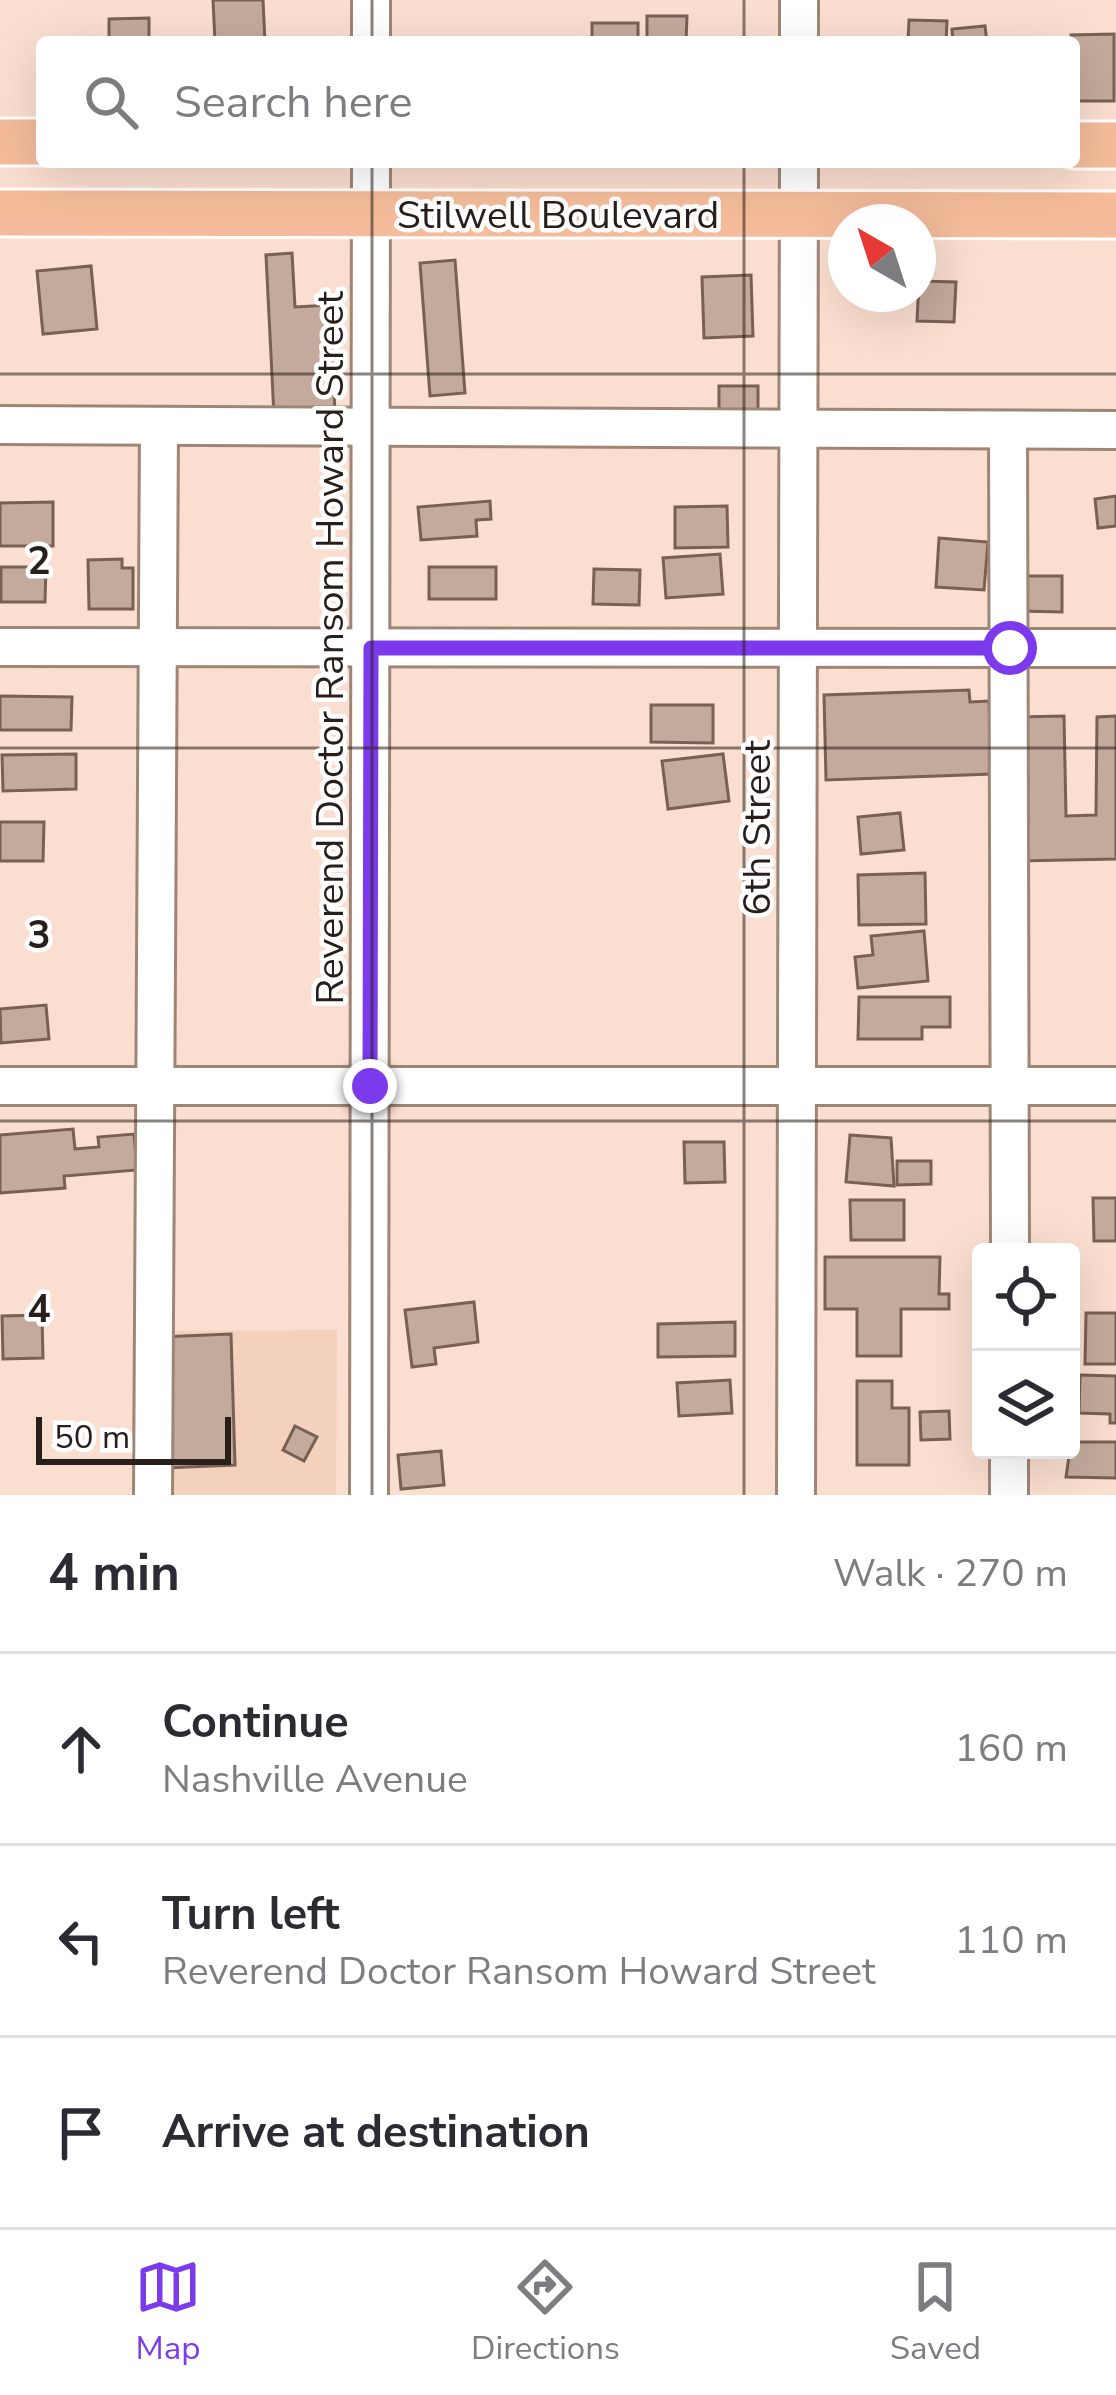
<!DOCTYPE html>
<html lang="en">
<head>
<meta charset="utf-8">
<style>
	body { margin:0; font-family:"Nunito Sans",sans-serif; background:#f7f7f7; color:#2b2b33 }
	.controls { position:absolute; right:36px; bottom:36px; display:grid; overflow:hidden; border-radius:12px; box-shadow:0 12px 48px #0002 }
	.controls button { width:108px; height:108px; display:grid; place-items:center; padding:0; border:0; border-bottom:3px solid #e1e1e2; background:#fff; color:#2b2b33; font:60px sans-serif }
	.compass { position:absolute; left:828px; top:204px; width:108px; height:108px; border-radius:50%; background:#fff; box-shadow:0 12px 48px #0002; rotate:321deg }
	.scale { position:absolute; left:36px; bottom:30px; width:195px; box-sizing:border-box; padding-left:12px; border:6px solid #291f1a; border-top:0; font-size:33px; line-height:42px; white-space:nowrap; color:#291f1a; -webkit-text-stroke:9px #fff; paint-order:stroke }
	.stop { position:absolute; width:36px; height:36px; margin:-27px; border:9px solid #7c3aed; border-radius:50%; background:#fff }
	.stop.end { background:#7c3aed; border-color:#fff; box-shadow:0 3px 12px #0008 }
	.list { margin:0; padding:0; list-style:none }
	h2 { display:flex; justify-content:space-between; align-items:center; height:156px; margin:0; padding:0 48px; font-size:51px }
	h2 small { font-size:39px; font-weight:400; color:#7c7c81 }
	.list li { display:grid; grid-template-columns:78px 1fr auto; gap:36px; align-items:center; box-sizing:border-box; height:192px; padding:0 48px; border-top:3px solid #e1e1e2 }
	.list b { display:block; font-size:45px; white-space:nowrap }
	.list p { margin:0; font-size:39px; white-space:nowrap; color:#7c7c81 }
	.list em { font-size:39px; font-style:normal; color:#7c7c81 }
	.icon { flex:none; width:66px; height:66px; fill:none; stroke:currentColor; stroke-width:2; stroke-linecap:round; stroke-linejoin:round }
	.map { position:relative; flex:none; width:1116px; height:1495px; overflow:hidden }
	.search { position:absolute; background:#fff; box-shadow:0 12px 48px #0002; left:36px; right:36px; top:36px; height:132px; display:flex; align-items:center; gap:30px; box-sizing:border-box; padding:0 42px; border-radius:12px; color:#7c7c81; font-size:45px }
	.sheet { height:732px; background:#fff }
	nav { display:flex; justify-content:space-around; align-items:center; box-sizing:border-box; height:168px; border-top:3px solid #e1e1e2; background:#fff; font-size:33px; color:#7c7c81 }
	nav a { display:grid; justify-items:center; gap:6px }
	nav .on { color:#7c3aed }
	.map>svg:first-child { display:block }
	.built { fill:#f3d1bd }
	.building { fill:#c4aa9c; stroke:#786053; stroke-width:3 }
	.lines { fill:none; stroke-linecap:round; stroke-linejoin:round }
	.minor-casing { stroke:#9e8677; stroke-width:42 }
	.major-casing { stroke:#fff; stroke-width:51 }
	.minor { stroke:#fff; stroke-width:36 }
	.major { stroke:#f4bc9a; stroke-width:45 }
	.route { stroke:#7c3aed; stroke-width:15 }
	.grid { fill:none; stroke:#291f1a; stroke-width:3; stroke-opacity:0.55 }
	.labels { text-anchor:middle; stroke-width:9; stroke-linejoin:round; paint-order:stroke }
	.street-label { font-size:39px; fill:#291f1a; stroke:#fff }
	.grid-label { font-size:39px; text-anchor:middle; font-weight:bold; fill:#291f1a; stroke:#fff; stroke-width:9; stroke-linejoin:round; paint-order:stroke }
</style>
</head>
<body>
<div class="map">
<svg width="1116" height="1495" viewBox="0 0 1116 1495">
	<rect width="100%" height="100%" fill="#fadecf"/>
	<!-- built -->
	<polygon class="built" points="337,1330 336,1495 163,1495 159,1331"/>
	<!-- building -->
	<g class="building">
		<polygon points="213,0 263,0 265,42 215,42"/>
		<polygon points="647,16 687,16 686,42 647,42"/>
		<polygon points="149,18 149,42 109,42 109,19"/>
		<polygon points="909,20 947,21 946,42 908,42"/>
		<rect x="592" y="23" width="46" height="19"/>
		<polygon points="985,26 987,42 953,42 952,29"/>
		<polygon points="1114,34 1114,101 1074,101 1071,35"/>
		<polygon points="292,253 295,307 330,305 335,413 274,416 266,255"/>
		<polygon points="455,260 465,393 430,396 420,263"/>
		<polygon points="91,266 97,329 43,334 37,271"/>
		<polygon points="751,275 753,336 704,338 702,277"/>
		<polygon points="919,281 956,282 954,322 917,321"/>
		<polygon points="719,386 758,386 758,420 719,421"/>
		<polygon points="1116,496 1116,526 1098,528 1095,499"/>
		<polygon points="490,501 491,519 476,520 477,536 421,540 418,507"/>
		<polygon points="53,502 53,546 0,546 0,503"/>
		<polygon points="727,506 728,547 675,548 675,507"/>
		<polygon points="939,538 988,542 984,590 936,587"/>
		<polygon points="720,554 723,594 666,598 663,558"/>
		<polygon points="122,559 122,568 133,568 133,609 89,609 88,560"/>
		<polygon points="1,567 46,567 45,602 1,602"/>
		<rect x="429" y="567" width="67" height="32"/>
		<polygon points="594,569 640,570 639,605 593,604"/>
		<polygon points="1020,576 1062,576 1062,612 1020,611"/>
		<polygon points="969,690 970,702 989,701 992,774 826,780 824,695"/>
		<polygon points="0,696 72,697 71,730 0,730"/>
		<polygon points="651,705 713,705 713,743 651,742"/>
		<polygon points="1064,716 1066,816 1096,815 1097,717 1116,716 1116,859 1019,861 1017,717"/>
		<polygon points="76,754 76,789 3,791 2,755"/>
		<polygon points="723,754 729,801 668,809 662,761"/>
		<polygon points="900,813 904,850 861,854 858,817"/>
		<polygon points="0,822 44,822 43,861 0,861"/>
		<polygon points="925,873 926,924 859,925 858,875"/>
		<polygon points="924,931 928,981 858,988 855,957 873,955 871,936"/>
		<polygon points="859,997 950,997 950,1027 922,1027 922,1039 858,1039"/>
		<polygon points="46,1005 49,1039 1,1043 0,1009"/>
		<polygon points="73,1129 75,1149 99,1147 98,1137 134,1134 137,1170 64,1176 65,1188 0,1193 0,1135"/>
		<polygon points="850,1135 891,1138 894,1186 846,1182"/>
		<polygon points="684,1142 724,1142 725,1182 685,1183"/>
		<polygon points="897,1161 931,1161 931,1184 897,1185"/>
		<polygon points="1093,1198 1116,1198 1116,1241 1094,1241"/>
		<polygon points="850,1200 904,1200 904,1240 851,1240"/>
		<polygon points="825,1257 940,1257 939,1294 949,1294 949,1309 901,1309 901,1356 857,1356 857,1309 825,1309"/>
		<polygon points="474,1302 478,1342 434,1348 436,1364 412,1367 405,1310"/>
		<polygon points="1086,1313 1116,1313 1116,1364 1085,1364"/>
		<polygon points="42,1315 43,1358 3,1359 2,1316"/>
		<polygon points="735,1322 735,1356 658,1357 658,1324"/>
		<polygon points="231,1334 235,1465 165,1468 160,1337"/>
		<polygon points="1080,1375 1116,1376 1116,1423 1110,1423 1110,1414 1079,1413"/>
		<polygon points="730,1380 732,1413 679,1416 677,1383"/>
		<polygon points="857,1381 892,1381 892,1408 909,1408 909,1465 857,1465"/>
		<polygon points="949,1411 950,1439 921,1440 920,1412"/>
		<polygon points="295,1426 317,1437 304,1461 283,1450"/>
		<polygon points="1071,1442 1116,1442 1116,1478 1066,1477"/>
		<polygon points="441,1451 444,1485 401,1489 398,1455"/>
	</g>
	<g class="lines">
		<!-- minor casing -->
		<g class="minor-casing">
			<g id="minor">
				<polyline points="371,42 371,0"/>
				<polyline points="799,42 799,0"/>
				<polyline points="0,425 1116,430"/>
				<polyline points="1008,430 1010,1252"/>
				<polyline points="0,647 1116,648"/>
				<polyline points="0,1086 1116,1086"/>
				<polyline points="153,1495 159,427"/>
				<polyline points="369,1495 371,162"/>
				<polyline points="796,1495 799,162"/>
				<polyline points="1009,1495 1009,1450"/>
			</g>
		</g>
		<!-- major casing -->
		<g class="major-casing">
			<g id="major">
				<polyline points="0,142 42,142"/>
				<polyline points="1074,145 1116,145"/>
				<polyline points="0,213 1116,215"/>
			</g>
		</g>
		<!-- minor -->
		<use href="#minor" class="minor"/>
		<!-- major -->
		<use href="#major" class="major"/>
	</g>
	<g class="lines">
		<!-- route -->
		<polyline class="route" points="370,1086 371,648 1010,648"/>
	</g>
	<!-- grid -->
	<path class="grid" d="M 372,0 L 372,42M 744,0 L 744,42M 372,162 L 372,1495M 744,162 L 744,1495M 0,374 L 1116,374M 0,748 L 1116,748M 0,1121 L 1116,1121"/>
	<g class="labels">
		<!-- street labels -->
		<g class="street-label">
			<text x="558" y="228">Stilwell Boulevard</text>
			<text transform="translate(329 648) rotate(-90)" y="14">Reverend Doctor Ransom Howard Street</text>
			<text transform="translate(756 828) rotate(-90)" y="14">6th Street</text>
		</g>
	</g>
	<g class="grid-label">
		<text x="39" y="574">2</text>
		<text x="39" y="948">3</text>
		<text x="39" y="1322">4</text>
	</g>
</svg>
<div class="controls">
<button><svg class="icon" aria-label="locate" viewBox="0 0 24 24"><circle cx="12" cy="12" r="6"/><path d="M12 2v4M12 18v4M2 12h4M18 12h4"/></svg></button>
<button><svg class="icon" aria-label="layers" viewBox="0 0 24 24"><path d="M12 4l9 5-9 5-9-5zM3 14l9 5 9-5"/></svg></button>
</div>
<svg class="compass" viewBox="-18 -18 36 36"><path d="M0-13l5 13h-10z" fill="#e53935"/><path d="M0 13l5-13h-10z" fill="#7c7c81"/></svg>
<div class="scale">50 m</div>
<div class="stop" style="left:1010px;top:648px"></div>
<div class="stop end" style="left:370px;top:1086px"></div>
<div class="search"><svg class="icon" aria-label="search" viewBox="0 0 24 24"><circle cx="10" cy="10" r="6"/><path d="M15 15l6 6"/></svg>Search here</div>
</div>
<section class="sheet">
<h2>4 min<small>Walk · 270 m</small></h2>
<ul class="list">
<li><svg class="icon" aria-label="ahead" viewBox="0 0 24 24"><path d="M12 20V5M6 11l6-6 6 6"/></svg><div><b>Continue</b><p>Nashville Avenue</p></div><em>160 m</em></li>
<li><svg class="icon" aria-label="left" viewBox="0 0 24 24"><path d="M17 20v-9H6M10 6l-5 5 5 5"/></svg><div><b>Turn left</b><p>Reverend Doctor Ransom Howard Street</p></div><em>110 m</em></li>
<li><svg class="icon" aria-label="arrive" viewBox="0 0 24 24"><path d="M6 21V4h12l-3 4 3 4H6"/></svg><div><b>Arrive at destination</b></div></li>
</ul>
</section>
<nav>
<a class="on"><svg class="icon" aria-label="map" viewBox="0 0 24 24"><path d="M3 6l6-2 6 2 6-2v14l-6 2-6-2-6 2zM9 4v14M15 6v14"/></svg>Map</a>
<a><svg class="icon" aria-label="directions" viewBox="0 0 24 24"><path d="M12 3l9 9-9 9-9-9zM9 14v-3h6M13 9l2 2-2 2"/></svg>Directions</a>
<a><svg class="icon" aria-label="saved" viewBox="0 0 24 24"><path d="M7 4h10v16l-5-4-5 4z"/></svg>Saved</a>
</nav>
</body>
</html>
